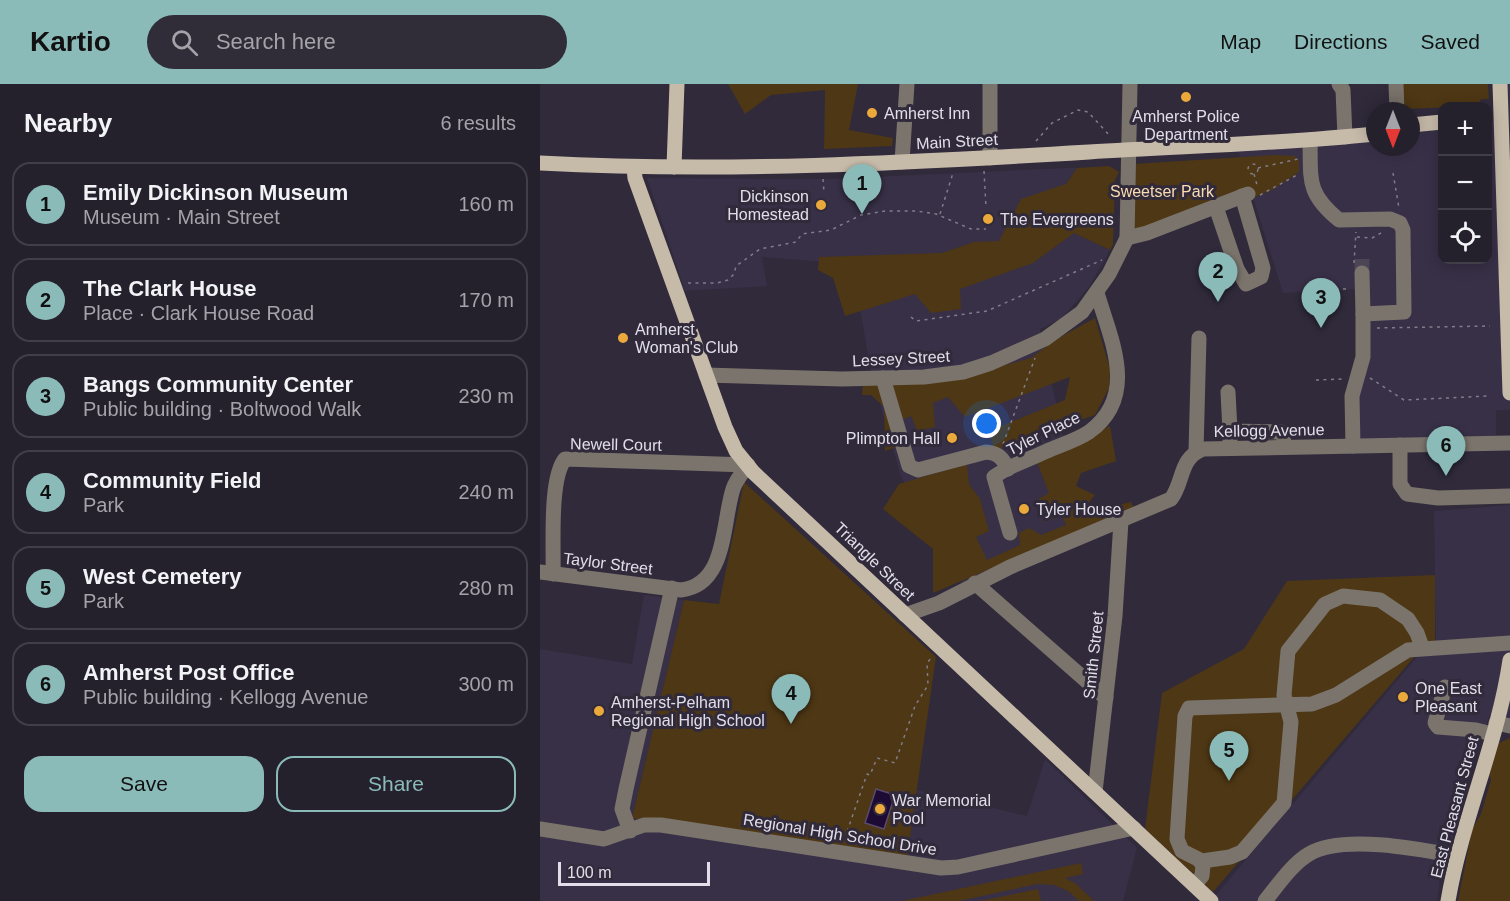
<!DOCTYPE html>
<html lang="en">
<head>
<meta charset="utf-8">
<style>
	body { margin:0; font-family:Arial,sans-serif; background:#302d38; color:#f1f3f6 }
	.controls { position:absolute; right:18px; top:18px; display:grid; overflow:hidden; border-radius:12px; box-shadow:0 3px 15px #0003 }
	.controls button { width:54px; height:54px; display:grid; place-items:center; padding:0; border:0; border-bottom:2px solid #413e48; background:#24202c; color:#f1f3f6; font:30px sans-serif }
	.compass { position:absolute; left:826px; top:18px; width:54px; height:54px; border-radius:50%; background:#24202c; box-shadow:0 3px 15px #0003; rotate:180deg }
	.scale { position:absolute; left:18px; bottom:15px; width:152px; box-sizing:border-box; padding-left:6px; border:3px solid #e2dee9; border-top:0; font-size:16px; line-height:21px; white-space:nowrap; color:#e2dee9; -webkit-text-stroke:4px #302a3b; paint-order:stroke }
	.you { position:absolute; left:447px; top:340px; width:21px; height:21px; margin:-15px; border:4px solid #fff; border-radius:50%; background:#1a73e8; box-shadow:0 0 0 9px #1a73e833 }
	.badge { display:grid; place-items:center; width:39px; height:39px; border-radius:50%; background:#8bbbb9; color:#111; font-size:20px; font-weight:700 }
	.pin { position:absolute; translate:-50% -50px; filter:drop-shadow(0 2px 3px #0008) }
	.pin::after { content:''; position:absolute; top:32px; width:21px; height:18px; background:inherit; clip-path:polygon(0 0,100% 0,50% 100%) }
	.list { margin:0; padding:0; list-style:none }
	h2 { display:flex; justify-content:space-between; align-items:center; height:78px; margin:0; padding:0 24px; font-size:26px }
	h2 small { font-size:20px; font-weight:400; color:#a3a3a9 }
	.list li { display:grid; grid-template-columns:39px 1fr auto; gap:18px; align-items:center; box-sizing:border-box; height:84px; margin:0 12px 12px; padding:0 12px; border:2px solid #413e48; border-radius:18px }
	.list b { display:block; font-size:22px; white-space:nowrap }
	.list p { margin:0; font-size:20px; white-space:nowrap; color:#a3a3a9 }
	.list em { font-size:20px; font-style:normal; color:#a3a3a9 }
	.actions { display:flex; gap:12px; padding:18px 24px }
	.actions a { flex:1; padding:14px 0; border:2px solid #8bbbb9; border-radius:18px; text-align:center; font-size:21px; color:#8bbbb9 }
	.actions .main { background:#8bbbb9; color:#111 }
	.icon { flex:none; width:33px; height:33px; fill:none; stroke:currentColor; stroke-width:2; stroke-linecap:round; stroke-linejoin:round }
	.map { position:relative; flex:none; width:970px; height:817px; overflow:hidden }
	header { display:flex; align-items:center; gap:36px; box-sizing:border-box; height:84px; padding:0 30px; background:#8bbbb9; color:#111 }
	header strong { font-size:28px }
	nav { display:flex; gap:33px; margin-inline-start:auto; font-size:21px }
	.search { width:420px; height:54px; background:#302d38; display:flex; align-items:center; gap:15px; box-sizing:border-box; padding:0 21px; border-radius:33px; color:#a3a3a9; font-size:22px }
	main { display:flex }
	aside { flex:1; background:#24202c }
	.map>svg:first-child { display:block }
	.built { fill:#383047 }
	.green { fill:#4e3714 }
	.water { fill:#1e0b35; stroke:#594a6b; stroke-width:1.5 }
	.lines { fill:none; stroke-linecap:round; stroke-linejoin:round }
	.minor-tunnel { stroke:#4b4555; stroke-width:15; stroke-dasharray:15 8; stroke-linecap:butt }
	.path { stroke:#817c8a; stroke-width:1.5; stroke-dasharray:3 4.5; stroke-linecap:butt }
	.minor { stroke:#7a746c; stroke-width:15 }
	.major { stroke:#c6baa9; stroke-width:15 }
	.poi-dot { fill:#eca93b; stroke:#302a3b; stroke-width:2 }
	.labels { text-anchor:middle; stroke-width:6; stroke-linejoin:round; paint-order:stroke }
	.poi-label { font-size:16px; fill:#e2dee9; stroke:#302a3b; text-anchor:start }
	.street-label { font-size:16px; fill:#e2dee9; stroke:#302a3b }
	.park-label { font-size:16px; fill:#fbdcb2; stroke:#302a3b }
</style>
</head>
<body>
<header>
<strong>Kartio</strong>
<div class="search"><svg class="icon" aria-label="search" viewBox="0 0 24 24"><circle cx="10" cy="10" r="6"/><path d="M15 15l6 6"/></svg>Search here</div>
<nav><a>Map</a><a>Directions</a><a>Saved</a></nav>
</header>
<main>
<aside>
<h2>Nearby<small>6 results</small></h2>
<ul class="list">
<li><span class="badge">1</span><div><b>Emily Dickinson Museum</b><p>Museum · Main Street</p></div><em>160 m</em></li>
<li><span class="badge">2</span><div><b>The Clark House</b><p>Place · Clark House Road</p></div><em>170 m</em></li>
<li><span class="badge">3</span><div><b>Bangs Community Center</b><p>Public building · Boltwood Walk</p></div><em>230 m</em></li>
<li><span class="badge">4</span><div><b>Community Field</b><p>Park</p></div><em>240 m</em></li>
<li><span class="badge">5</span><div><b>West Cemetery</b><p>Park</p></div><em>280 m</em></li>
<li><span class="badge">6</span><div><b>Amherst Post Office</b><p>Public building · Kellogg Avenue</p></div><em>300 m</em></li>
</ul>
<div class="actions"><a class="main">Save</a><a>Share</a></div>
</aside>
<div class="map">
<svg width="970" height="817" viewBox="0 0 970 817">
	<rect width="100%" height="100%" fill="#302a3b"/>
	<!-- built -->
	<g class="built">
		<polygon points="960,0 970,0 970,326 956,326 956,351 951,355 813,362 820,272 817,205 743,209 696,59 835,50 835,63 871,63 871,41 902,39 902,176 948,176 948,38 961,37"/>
		<polygon points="526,84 537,84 502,134 570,166 549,203 521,235 500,245 544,448 423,501 361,393 331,288 312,180 222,173 227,202 145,207 107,94 289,95"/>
		<polygon points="970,421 970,635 950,631 922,708 916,733 916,745 901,789 897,817 671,817 882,567 896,565 894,427"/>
		<polygon points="104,511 144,516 92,734 367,774 377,706 487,732 505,675 597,764 583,817 0,817 0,565 92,580"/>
	</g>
	<!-- green -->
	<g class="green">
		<polygon points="188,0 318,0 309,46 353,54 352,62 284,65 285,6 231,11 205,30"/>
		<polygon points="861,0 948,0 949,15 941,15 937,22 865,25 861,18"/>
		<polygon points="735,71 755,72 759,76 759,88 732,106 715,113 602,146 592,143 593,80"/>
		<polygon points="569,82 579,88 575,96 573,161 570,166 534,149 493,179 420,205 421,225 391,229 375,210 305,232 293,194 278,186 279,173 402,169 434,158 459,157 481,115 526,100 537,84"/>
		<polygon points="555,234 570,285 569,304 555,331 454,366 449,347 525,316 530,293 425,333 408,313 393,319 395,343 377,347 371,332 357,338 362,361 345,367 344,323 331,311 322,311 323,299 451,285 491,274 515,256"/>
		<polygon points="570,342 576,377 541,389 536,402 555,411 546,422 557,426 591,418 594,424 393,509 393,465 343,425 359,400 427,380 429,400 440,415 449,447 436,453 447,476 480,461 479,449 489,444 501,451 526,441 522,431 504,438 497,416 509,409 497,378"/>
		<polygon points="204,398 396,573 367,774 92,734 144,516 179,520"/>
		<polygon points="895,491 895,565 881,565 673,808 605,745 622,609 704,565 747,497"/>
		<polygon points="970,654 970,817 918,817 932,746 941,730 951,696 949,688 959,659"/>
		<polygon points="541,779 543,790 525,794 535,799 554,817 539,817 528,807 514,801 497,800 419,817 362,817"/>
		<polygon points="498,805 501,817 440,817"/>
	</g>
	<!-- water -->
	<polygon class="water" points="336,705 355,711 344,745 325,739"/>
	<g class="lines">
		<!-- minor-tunnel -->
		<polyline class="minor-tunnel" points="822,175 822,189"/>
		<!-- path -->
		<g class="path">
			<polyline points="496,57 512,39 538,26 548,28 570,52"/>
			<polyline points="849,64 850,67"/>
			<circle cx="713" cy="85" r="5"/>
			<polyline points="718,84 758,75"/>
			<polyline points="444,87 446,123"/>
			<polyline points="853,89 859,124"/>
			<polyline points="714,90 717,101"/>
			<polyline points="283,95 284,108"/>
			<polyline points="720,111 757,91"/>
			<polyline points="400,130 413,89"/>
			<polyline points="948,135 950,135"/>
			<polyline points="817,153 832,154 841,149"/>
			<polyline points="814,179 816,148"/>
			<polyline points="148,199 177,199 188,196 194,190 196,182 220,165 256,158 262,150 291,146 321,131 345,127 377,127 396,130 431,145 446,145"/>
			<polyline points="791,202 791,205 809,205"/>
			<polyline points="371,233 376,237 447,227 562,176"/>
			<polyline points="837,244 950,242"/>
			<polyline points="830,294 864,316 949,312"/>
			<polyline points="776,296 804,295"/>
			<polyline points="463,360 495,274"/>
			<polyline points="308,755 308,745 327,690 330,691 337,674 355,679 375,622 388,601 387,579 391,574"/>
		</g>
		<!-- minor -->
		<g class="minor">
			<polyline points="450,0 450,74"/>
			<polyline points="799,0 803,6 805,53"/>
			<polyline points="856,0 857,27"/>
			<path d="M 770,56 C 771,96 766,109 799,136 L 850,135 L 860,139 L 863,146 L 864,228 L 823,230 L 823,273 L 812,312 L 813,362"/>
			<polyline points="362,78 367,0"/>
			<polyline points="676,123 697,185 706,200 721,193 723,184 702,112"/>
			<polyline points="587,154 590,0"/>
			<polyline points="822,189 823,230"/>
			<polyline points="166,291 302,295 384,293 423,288 451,279 505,255 542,228 569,190 587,154 607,149 708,110"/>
			<path d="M 343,294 L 369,382 L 378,386 L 446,368 C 459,369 463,375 468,385"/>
			<polyline points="688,308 690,347"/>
			<polyline points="860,361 860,400 867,410 898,414 970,412"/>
			<polyline points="690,364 690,347 742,348 745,363"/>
			<polyline points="656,367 659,254"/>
			<path d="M 470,449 L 454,393 C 468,382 490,375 507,367 C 521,361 537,356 549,348 C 599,312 571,256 557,209"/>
			<path d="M 0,488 L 141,506 C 187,501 182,439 193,405 C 196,396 202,389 208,381"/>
			<path d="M 13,490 C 14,463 9,395 25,375 L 208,381"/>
			<polyline points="435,499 566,614"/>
			<path d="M 365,531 L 399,519 L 470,483 L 631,415 C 644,398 639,374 663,365 L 970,359"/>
			<polyline points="905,603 895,639 898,643 936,646 952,650"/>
			<polyline points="956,639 970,642"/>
			<polyline points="555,708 575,532 581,437"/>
			<polyline points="0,745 64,755 104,741 121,741 401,784 418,783 594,744"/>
			<polyline points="90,747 82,725 86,705 132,504"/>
			<polyline points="662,777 690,773 702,768 744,719 751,638 744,611 748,567 785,520 803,512 840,516 868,535 877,549 882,563"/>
			<polyline points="654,801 662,792 663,781 658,775 642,767 637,755 645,632 649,624 772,620 796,611 868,566 970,559"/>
			<path d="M 725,817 C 738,801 752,780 769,770 C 802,750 879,765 916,772"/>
		</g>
		<!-- major -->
		<g class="major">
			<polyline points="960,0 970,309"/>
			<polyline points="871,41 902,38"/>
			<path d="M 0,79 C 183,89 366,79 549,68 C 644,62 740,60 835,50"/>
			<polyline points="134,83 137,0"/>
			<polyline points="94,84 95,94 185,343 196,367 213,388 671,817"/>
			<path d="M 908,817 C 922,735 958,658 970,576"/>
		</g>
	</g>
	<!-- markers -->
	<g class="poi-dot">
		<circle cx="646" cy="13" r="6"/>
		<circle cx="332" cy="29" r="6"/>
		<circle cx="281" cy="121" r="6"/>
		<circle cx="448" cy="135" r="6"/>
		<circle cx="83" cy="254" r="6"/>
		<circle cx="412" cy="354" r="6"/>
		<circle cx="484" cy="425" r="6"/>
		<circle cx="863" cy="613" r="6"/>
		<circle cx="59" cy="627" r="6"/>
		<circle cx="340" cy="725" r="6"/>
	</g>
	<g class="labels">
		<!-- poi labels -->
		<g class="poi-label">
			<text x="344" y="35">Amherst Inn</text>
			<text x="646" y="38" text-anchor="middle">Amherst Police<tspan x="646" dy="18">Department</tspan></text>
			<text x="269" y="118" text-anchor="end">Dickinson<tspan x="269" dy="18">Homestead</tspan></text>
			<text x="460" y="141">The Evergreens</text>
			<text x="95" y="251">Amherst<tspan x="95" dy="18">Woman's Club</tspan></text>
			<text x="400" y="360" text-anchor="end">Plimpton Hall</text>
			<text x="496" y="431">Tyler House</text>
			<text x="875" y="610">One East<tspan x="875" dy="18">Pleasant</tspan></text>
			<text x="71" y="624">Amherst-Pelham<tspan x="71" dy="18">Regional High School</tspan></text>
			<text x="352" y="722">War Memorial<tspan x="352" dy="18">Pool</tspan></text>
		</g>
		<!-- street labels -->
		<g class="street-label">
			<text transform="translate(417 57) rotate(-3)" y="6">Main Street</text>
			<text transform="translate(361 274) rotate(-3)" y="6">Lessey Street</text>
			<text transform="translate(729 346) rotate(-1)" y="6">Kellogg Avenue</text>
			<text transform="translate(503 349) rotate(-26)" y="6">Tyler Place</text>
			<text transform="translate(76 360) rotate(1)" y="6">Newell Court</text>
			<text transform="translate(335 477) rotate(44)" y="6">Triangle Street</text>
			<text transform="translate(68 479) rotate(7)" y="6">Taylor Street</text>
			<text transform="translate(553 571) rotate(-84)" y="6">Smith Street</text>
			<text transform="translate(914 723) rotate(-75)" y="6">East Pleasant Street</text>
			<text transform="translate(300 750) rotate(9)" y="6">Regional High School Drive</text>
		</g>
		<!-- park labels -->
		<g class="park-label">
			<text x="622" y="113">Sweetser Park</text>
		</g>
	</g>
</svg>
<div class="controls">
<button>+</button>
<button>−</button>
<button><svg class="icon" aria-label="locate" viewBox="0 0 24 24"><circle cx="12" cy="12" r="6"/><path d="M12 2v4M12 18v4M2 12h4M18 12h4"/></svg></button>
</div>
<svg class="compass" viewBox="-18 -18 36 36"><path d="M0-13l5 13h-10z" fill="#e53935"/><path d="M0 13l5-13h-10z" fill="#a3a3a9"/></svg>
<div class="scale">100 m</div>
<div class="you"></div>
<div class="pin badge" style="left:322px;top:130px">1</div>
<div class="pin badge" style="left:678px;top:218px">2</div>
<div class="pin badge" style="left:781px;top:244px">3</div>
<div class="pin badge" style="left:251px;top:640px">4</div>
<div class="pin badge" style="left:689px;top:697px">5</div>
<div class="pin badge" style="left:906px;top:392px">6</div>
</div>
</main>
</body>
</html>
